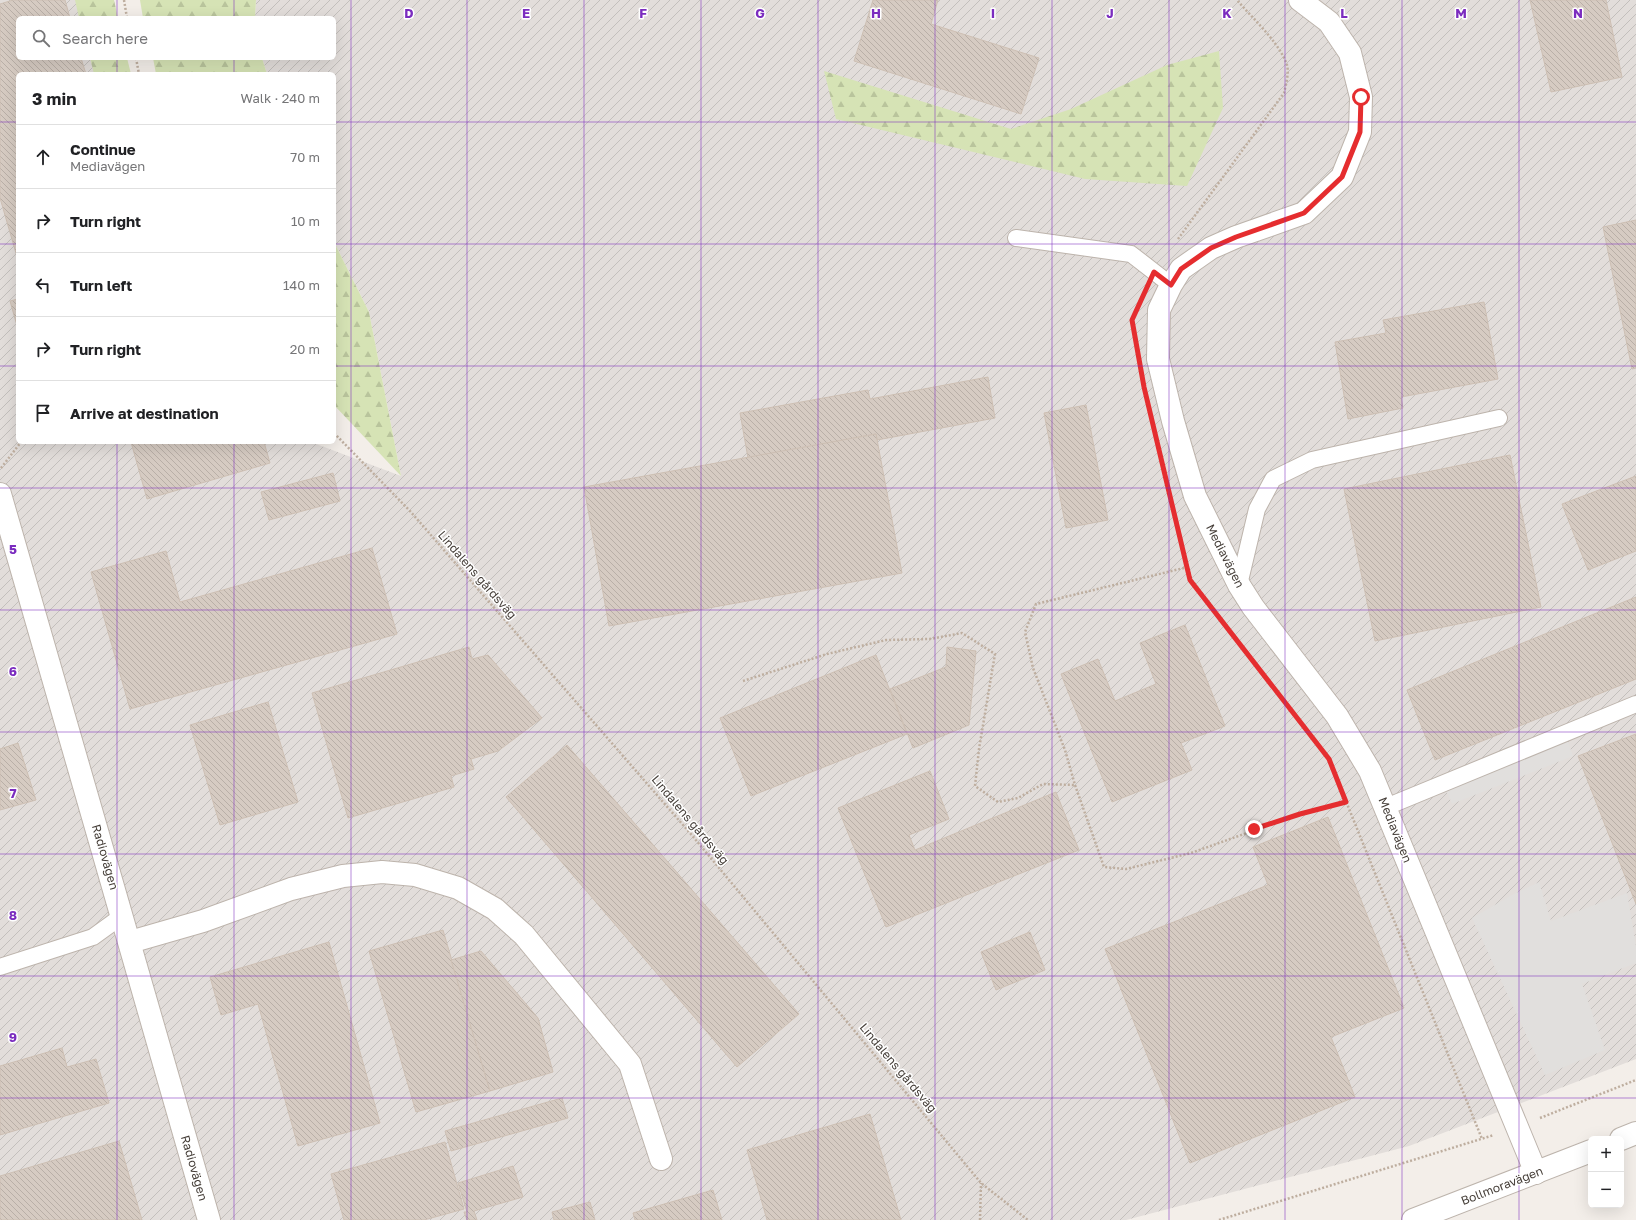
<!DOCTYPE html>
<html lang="en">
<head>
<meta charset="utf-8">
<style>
	body { margin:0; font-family:"Golos Text",sans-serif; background:#f2f2f2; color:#202124 }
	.controls { position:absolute; right:12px; bottom:12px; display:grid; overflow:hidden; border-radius:6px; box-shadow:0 4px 16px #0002 }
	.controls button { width:36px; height:36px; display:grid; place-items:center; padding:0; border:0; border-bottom:1px solid #e0e0e0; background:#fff; color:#202124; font:20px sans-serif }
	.stop { position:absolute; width:12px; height:12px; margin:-9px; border:3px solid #e52d2f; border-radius:50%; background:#fff }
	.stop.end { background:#e52d2f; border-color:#fff; box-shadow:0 1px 4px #0008 }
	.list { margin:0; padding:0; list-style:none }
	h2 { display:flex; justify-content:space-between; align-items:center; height:52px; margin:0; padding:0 16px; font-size:17px }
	h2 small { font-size:13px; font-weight:400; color:#757577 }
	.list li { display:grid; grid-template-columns:26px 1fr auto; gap:12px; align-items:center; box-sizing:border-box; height:64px; padding:0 16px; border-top:1px solid #e0e0e0 }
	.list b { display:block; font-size:15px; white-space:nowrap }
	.list p { margin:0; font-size:13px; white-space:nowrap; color:#757577 }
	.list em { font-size:13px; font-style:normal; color:#757577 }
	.icon { flex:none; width:22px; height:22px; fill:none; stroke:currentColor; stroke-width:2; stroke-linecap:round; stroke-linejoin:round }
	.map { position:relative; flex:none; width:1636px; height:1220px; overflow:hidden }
	.search { position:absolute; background:#fff; box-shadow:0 4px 16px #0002; left:16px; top:16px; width:320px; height:44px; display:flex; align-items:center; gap:10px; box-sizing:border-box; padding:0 14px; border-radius:6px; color:#757577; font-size:15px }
	.panel { position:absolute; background:#fff; box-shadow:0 4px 16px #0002; left:16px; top:72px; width:320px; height:372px; border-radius:6px }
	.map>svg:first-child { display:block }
	.industrial { fill:url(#industrial-furrows) }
	.forest { fill:url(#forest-firs) }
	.parking { fill:#e1dfdd }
	.building { fill:url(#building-back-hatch); stroke:#cdbfb3 }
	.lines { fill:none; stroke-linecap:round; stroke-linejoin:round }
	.service-casing { stroke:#bdb4ac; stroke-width:18 }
	.minor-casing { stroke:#bdb4ac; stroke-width:24 }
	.tertiary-casing { stroke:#bdb4ac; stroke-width:24 }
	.path { stroke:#beae9f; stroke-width:2.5; stroke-dasharray:2 2; stroke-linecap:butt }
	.service { stroke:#fff; stroke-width:16 }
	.minor { stroke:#fff; stroke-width:22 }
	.tertiary { stroke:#fff; stroke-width:22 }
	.route { stroke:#e52d2f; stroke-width:5 }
	.grid { fill:none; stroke:#7b2cbf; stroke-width:1; stroke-opacity:0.55 }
	.labels { text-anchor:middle; stroke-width:3; stroke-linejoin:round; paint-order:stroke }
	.street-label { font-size:12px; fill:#453e38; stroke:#fff }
	.grid-label { font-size:13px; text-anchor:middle; font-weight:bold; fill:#7b2cbf; stroke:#fff; stroke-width:3; stroke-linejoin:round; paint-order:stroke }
</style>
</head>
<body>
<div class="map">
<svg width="1636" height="1220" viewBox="0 0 1636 1220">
	<defs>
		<pattern id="industrial-furrows" width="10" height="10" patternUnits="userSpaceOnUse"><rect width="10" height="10" fill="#e2ddda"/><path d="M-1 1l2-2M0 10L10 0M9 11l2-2" fill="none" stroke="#c3bfbc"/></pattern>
		<pattern id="forest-firs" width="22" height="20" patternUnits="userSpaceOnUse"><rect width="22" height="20" fill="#d6e3b5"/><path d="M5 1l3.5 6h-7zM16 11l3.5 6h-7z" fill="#b9c49c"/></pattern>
		<pattern id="building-back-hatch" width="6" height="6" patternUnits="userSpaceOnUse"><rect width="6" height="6" fill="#d6cbc2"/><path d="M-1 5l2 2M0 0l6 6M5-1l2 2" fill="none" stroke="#b9afa7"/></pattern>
	</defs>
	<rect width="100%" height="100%" fill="#f3eee9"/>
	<!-- industrial -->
	<polygon class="industrial" points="0,0 99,0 104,18 18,18 18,58 117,58 121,74 18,74 18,442 311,442 401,476 369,312 334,242 334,74 267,74 262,58 334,58 334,18 255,18 256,0 1636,0 1636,1059 1409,1146 1126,1220 0,1220"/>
	<!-- forest -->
	<g class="forest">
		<polygon points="75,0 114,0 118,18 79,18"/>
		<polygon points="140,0 256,0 255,18 143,18"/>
		<polygon points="1219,51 1223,108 1187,186 1085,179 836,119 824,71 1011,129 1071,109 1167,65"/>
		<polygon points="90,58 127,58 131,74 94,74"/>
		<polygon points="153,58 262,58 267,74 156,74"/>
		<polygon points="334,242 369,312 401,476 334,405"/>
	</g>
	<!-- parking -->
	<g class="parking">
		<polygon points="1565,733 1573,756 1452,804 1443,783"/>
		<polygon points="1539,882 1551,921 1627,893 1636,946 1636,963 1582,984 1605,1050 1545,1075 1472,918 1512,895"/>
	</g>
	<!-- building -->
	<g class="building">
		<polygon points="13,0 65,0 70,18 18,18 18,58 81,58 86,74 18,74 18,260 0,198 0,4"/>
		<polygon points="873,0 938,0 931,24 1039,58 1021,114 854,61"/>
		<polygon points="1530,0 1606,0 1622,77 1551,92"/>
		<polygon points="1636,220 1636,368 1632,369 1603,227"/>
		<polygon points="18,299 18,329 10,301"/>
		<polygon points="1484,302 1498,379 1401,397 1403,408 1348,419 1335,342 1386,333 1383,320"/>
		<polygon points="988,377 995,418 877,440 876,434 748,458 740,413 868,390 870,399"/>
		<polygon points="1086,405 1108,520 1066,528 1044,413"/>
		<polygon points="876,434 902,573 609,626 584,487"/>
		<polygon points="131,442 264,442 270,463 147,499"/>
		<polygon points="1510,455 1541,607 1375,641 1344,489"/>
		<polygon points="333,473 340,501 269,520 261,492"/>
		<polygon points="1636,476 1636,551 1588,570 1562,504"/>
		<polygon points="372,548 397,634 130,709 91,572 166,551 180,602"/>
		<polygon points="1636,597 1636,679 1435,760 1407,690"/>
		<polygon points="1185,625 1225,726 1181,743 1192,770 1112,802 1061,674 1098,659 1115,701 1156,684 1140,643"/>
		<polygon points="469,647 472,659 488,655 542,718 498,751 471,759 474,769 451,776 454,787 348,818 312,693"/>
		<polygon points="947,647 976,651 969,725 913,748 890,689 946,667"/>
		<polygon points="876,655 907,734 751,796 720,718"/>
		<polygon points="268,702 298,802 220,825 190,725"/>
		<polygon points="1636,734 1636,904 1578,756"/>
		<polygon points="18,743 36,800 0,810 0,749"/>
		<polygon points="567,745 799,1014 737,1067 506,797"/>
		<polygon points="930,771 949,819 909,835 915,850 1056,792 1079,850 886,927 838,808"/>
		<polygon points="1328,817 1404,1008 1331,1037 1355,1097 1190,1163 1105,949 1268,885 1253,847"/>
		<polygon points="443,930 490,1091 416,1112 369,951"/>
		<polygon points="1030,932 1045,970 996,990 981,952"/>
		<polygon points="329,942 380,1123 298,1146 258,1004 221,1015 210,977"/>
		<polygon points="481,951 538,1018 553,1072 490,1091 451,960"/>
		<polygon points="62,1048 67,1067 96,1059 109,1103 0,1135 0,1066"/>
		<polygon points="562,1098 568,1118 451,1151 445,1131"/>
		<polygon points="870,1114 901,1220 767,1220 747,1150"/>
		<polygon points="119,1141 142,1220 0,1220 0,1176"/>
		<polygon points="445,1142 464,1209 424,1220 344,1220 331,1174"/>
		<polygon points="513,1166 523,1197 474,1211 477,1220 467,1220 464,1212 467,1212 458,1183"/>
		<polygon points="713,1190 722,1220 635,1220 633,1213"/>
		<polygon points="590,1202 595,1220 554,1220 552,1212"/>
	</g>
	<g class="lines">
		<!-- service casing -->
		<g class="service-casing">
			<g id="service">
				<polyline points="1016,238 1131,254 1171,285"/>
				<polyline points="1239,585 1257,509 1273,479 1312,460 1499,418"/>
				<polyline points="1386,807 1636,704"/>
				<polyline points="0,967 93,937 122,916"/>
			</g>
		</g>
		<!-- minor casing -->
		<g class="minor-casing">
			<g id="minor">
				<polyline points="1300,0 1329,22 1350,53 1361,97 1360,132 1342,177 1304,213 1236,237 1211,248 1181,269 1171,285 1159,310 1158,359 1173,421 1195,496 1239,585 1253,607 1337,716 1370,771 1536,1173"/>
				<polyline points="0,494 209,1220"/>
				<polyline points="130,942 203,921 291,889 343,876 382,872 415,875 458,888 495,909 524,935 630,1064 661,1159"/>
			</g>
		</g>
		<!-- tertiary casing -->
		<g class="tertiary-casing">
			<g id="tertiary">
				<polyline points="1621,1139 1636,1133"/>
				<polyline points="1413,1220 1591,1151"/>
			</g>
		</g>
		<!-- path -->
		<g class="path">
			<polyline points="124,0 127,18"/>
			<polyline points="136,58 139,74"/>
			<path d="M 1178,239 L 1284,93 C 1286,84 1290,71 1286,62 C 1276,39 1253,19 1237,0"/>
			<polyline points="334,433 410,511 690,833 981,1183 1028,1220"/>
			<polyline points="1,468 21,442"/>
			<polyline points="1176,518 1191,579 1329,759 1482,1139"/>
			<polyline points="1188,567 1036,604 1025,632 1033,668 1065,750 1075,785 1104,867 1126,869 1191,853 1300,814 1346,802"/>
			<polyline points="743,681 827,654 886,640 930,639 962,633 995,654 979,749 975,786 998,802 1018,798 1043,784 1075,785"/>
			<polyline points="1540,1118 1636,1080"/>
			<polyline points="980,1220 981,1183"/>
			<polyline points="1219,1220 1494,1135"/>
		</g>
		<!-- service -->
		<use href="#service" class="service"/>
		<!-- minor -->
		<use href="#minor" class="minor"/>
		<!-- tertiary -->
		<use href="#tertiary" class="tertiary"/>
	</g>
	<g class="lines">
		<!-- route -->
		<polyline class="route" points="1254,829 1300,814 1346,802 1329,759 1190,580 1144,387 1132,320 1154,272 1171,285 1181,269 1211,248 1236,237 1304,213 1342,177 1360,132 1361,97"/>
	</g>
	<!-- grid -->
	<path class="grid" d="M 117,0 L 117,18M 234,0 L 234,18M 351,0 L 351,1220M 467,0 L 467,1220M 584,0 L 584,1220M 701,0 L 701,1220M 818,0 L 818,1220M 935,0 L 935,1220M 1052,0 L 1052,1220M 1169,0 L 1169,1220M 1285,0 L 1285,1220M 1402,0 L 1402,1220M 1519,0 L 1519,1220M 117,58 L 117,74M 234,58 L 234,74M 0,122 L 18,122M 334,122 L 1636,122M 0,244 L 18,244M 334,244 L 1636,244M 0,366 L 18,366M 334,366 L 1636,366M 117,442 L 117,1220M 234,442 L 234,1220M 0,488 L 1636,488M 0,610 L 1636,610M 0,732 L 1636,732M 0,854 L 1636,854M 0,976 L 1636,976M 0,1098 L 1636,1098"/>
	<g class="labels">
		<!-- street labels -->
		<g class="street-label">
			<text transform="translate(1225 556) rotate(63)" y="4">Mediavägen</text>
			<text transform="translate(477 575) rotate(49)" y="4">Lindalens gårdsväg</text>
			<text transform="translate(690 820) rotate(50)" y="4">Lindalens gårdsväg</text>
			<text transform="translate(1395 830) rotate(68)" y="4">Mediavägen</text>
			<text transform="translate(105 857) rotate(74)" y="4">Radiovägen</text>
			<text transform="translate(898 1068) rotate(50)" y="4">Lindalens gårdsväg</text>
			<text transform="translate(194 1168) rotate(74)" y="4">Radiovägen</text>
			<text transform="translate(1502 1186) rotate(-21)" y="4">Bollmoravägen</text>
		</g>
	</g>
	<g class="grid-label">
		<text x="409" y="18">D</text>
		<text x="526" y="18">E</text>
		<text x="643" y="18">F</text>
		<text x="760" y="18">G</text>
		<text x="876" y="18">H</text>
		<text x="993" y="18">I</text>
		<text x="1110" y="18">J</text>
		<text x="1227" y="18">K</text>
		<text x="1344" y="18">L</text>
		<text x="1461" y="18">M</text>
		<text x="1578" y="18">N</text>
		<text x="13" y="554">5</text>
		<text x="13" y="676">6</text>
		<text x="13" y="798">7</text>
		<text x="13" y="920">8</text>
		<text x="13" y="1042">9</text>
	</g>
</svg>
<div class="controls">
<button>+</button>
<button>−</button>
</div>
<div class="stop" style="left:1361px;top:97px"></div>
<div class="stop end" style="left:1254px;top:829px"></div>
<div class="search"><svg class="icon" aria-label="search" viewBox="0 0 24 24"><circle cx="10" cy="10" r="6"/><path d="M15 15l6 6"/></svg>Search here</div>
<section class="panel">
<h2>3 min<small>Walk · 240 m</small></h2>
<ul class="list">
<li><svg class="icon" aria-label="ahead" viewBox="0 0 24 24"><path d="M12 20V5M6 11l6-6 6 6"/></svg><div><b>Continue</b><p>Mediavägen</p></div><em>70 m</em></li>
<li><svg class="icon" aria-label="right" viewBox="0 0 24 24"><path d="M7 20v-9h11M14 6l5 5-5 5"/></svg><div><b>Turn right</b></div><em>10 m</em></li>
<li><svg class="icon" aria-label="left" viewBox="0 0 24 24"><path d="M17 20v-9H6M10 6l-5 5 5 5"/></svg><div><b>Turn left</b></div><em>140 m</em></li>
<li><svg class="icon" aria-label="right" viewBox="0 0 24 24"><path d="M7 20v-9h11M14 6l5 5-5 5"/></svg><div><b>Turn right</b></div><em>20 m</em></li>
<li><svg class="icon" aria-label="arrive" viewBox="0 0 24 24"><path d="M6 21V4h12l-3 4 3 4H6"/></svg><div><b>Arrive at destination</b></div></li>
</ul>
</section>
</div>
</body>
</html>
